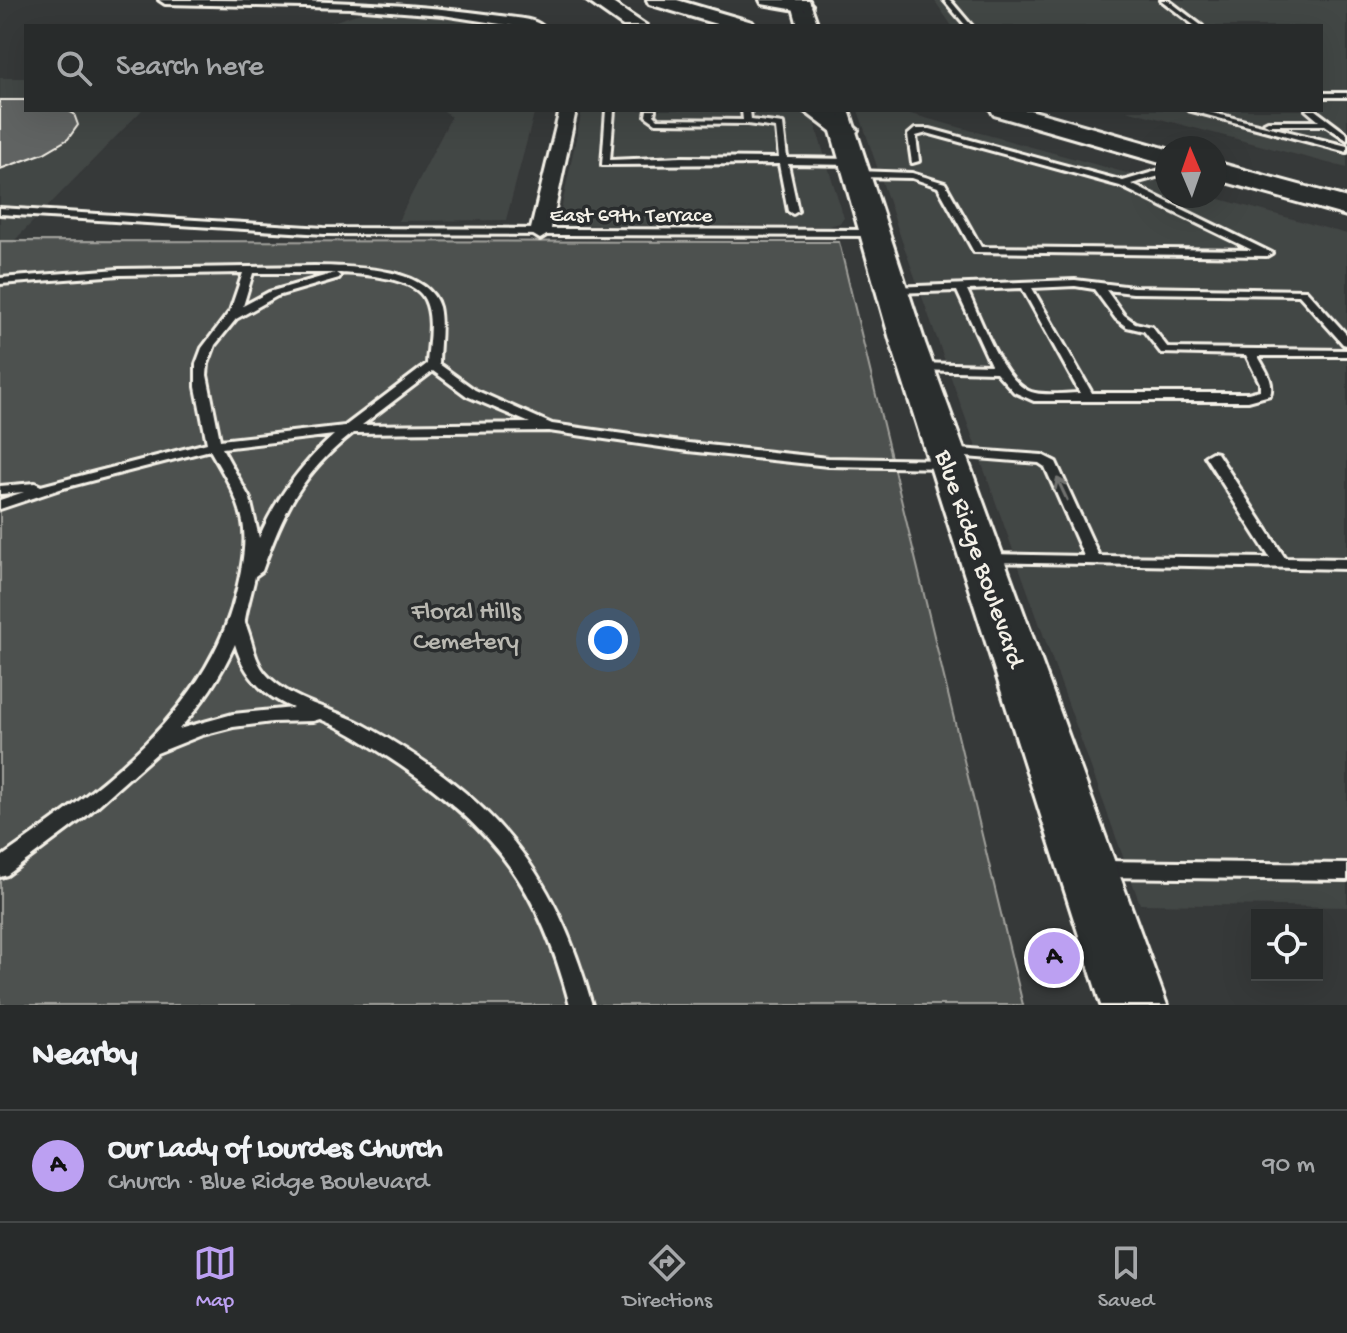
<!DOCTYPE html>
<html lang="en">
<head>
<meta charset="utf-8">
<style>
	body { margin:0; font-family:"Gochi Hand",sans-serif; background:#343737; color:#f1f3f6 }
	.controls { position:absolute; right:24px; bottom:24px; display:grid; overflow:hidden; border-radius:0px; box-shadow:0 8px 32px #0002 }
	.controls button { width:72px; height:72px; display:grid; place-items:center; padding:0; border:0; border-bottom:2px solid #444747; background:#282b2b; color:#f1f3f6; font:40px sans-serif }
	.compass { position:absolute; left:1155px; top:136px; width:72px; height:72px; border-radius:50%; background:#282b2b; box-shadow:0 8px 32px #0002; rotate:358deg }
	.you { position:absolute; left:608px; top:640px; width:28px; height:28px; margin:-20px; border:6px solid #fff; border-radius:50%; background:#1a73e8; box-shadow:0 0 0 12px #1a73e833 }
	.badge { display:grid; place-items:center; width:52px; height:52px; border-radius:50%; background:#bca0f2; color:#111; font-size:26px; font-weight:700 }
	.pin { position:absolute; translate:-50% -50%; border:4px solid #fff; box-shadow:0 2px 8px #0006 }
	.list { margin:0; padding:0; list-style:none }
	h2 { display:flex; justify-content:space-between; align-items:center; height:104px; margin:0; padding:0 32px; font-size:34px }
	h2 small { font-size:26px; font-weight:400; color:#a5a7a9 }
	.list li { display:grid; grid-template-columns:52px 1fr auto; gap:24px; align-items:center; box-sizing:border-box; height:112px; padding:0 32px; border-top:2px solid #444747 }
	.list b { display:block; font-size:30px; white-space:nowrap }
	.list p { margin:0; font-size:26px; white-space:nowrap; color:#a5a7a9 }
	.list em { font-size:26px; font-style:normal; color:#a5a7a9 }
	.icon { flex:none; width:44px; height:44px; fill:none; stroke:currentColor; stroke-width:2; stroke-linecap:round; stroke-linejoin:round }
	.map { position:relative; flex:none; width:1347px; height:1005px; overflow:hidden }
	.search { position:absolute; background:#282b2b; box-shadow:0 8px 32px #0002; left:24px; right:24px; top:24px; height:88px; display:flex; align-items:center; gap:20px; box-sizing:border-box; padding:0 28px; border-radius:0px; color:#a5a7a9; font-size:30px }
	.sheet { height:216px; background:#282b2b }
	nav { display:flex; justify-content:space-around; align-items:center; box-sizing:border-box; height:112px; border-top:2px solid #444747; background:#282b2b; font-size:22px; color:#a5a7a9 }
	nav a { display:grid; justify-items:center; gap:4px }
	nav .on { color:#bca0f2 }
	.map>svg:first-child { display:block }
	.built { fill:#434645 }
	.green { fill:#4e514f; stroke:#a1a19c; stroke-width:2 }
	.building { fill:#616362; stroke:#f4f1e8; stroke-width:2 }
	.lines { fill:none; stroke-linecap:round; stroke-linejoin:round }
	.service-casing { stroke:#f4f1e8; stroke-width:6 }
	.minor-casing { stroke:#f4f1e8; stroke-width:6 }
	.secondary-casing { stroke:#f4f1e8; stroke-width:6 }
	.trunk-casing { stroke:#f4f1e8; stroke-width:6 }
	.service { fill:#2a2d2e; fill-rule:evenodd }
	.minor { fill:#2a2d2e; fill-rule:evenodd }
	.secondary { fill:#2a2d2e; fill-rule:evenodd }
	.trunk { fill:#2a2d2e; fill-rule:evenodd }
	.oneway { stroke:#71726f }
	.labels { text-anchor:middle; stroke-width:7; stroke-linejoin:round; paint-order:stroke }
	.far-street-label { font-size:22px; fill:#f4f1e8; stroke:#2a2d2e }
	.street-label { font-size:26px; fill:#f4f1e8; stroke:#2a2d2e }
	.park-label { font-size:26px; fill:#bab9b2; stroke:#2a2d2e }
</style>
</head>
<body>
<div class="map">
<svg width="1347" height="1005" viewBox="0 0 1347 1005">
	<rect width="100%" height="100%" fill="#363939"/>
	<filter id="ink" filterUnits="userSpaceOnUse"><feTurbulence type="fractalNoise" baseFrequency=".0125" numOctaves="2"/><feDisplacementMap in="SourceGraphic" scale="16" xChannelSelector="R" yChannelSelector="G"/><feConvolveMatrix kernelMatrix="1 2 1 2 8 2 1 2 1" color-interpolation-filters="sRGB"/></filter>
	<g filter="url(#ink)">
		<!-- built -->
		<g class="built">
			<polygon points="934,0 1347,0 1347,168 1126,110 1321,110 1321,26 952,26"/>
			<polygon points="378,7 497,26 320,26"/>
			<polygon points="0,78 26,78 26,110 142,110 14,241 0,241"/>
			<polygon points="443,110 535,110 506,220 398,221 451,117"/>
			<polygon points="582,110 800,110 812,115 844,218 840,223 829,226 568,225 562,221 560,215"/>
			<polygon points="858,110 896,110 1167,184 1167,196 1209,196 1347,234 1347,907 1140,904 902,241"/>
		</g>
		<!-- green -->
		<polygon class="green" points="0,241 839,242 1023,1005 0,1005"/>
		<!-- building -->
		<polygon class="building" points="0,100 26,100 26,110 67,110 74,114 78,125 68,139 44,153 0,169"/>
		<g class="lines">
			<!-- service casing -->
			<g class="service-casing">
				<g id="service">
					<polygon points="944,0 950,0 972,26 966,26"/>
					<polygon points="1161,0 1168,0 1202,26 1195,26"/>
					<rect x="1321" y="93" width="26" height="4"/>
					<polygon points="606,110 614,110 610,160 682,157 779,158 776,128 747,124 656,123 646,116 647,110 655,110 654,115 658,119 743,120 742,110 750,110 751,120 783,124 787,158 854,159 858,162 854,165 788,164 798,211 793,214 788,211 779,164 602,165"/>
					<polygon points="1188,110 1201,110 1347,146 1347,152"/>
					<polygon points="1306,110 1315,110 1347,134 1347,140 1325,125 1268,125 1264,123 1268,121 1319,121"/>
					<polygon points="915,129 930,129 1123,181 1167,168 1167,174 1131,184 1272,253 1267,256 974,252 938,187 912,178 857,177 853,174 857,171 912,173 945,183 981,247 1252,250 1120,186 927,133 916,136 919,161 912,163 908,135"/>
					<polygon points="0,208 324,228 872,230 877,233 872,236 324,234 0,214"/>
					<path d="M 315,266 C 349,267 428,266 439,307 C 443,325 439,345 439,364 L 475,390 L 552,424 L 688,443 L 828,458 L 948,460 L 955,464 L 948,468 L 828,466 L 688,451 L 549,431 L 353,433 C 301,474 284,510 262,571 L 255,576 C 254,584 244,617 245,623 C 245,625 247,626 247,628 C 253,644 254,659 265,673 C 290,702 334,708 366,726 C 492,796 553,866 592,1005 L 570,1005 C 540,891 497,831 400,765 C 374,748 348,730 320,719 L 313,721 L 272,722 L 233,727 L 202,735 L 157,753 L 86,816 L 7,875 L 0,877 L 0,858 C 97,790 210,712 237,589 C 242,567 247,544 243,522 C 238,496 223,473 210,450 L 63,488 L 0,509 L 0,500 L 24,492 L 0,494 L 0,486 L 35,483 L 41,486 L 207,443 L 196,387 L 196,364 L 202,348 L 230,311 L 243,273 L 119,275 L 0,284 L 0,278 L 119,269 ZM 253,273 L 335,273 L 269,292 L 243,306 ZM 336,273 C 358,274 415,276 425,300 C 434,319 428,344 427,364 L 345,426 L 220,440 L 207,375 L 208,364 L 215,345 L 236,319 L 277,296 L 339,278 L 340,276 ZM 433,371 L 467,396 L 530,423 L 362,425 ZM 334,435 C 301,465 277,496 259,538 L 250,499 L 222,448 ZM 235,644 C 244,675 263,696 293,708 L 233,714 L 179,729 C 202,704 221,676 235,644 Z"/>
					<path d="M 1075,280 L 1133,287 L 1306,290 L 1347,335 L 1347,345 L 1343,344 L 1299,295 L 1133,293 L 1106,290 L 1124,315 L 1135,323 L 1152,327 L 1168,348 L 1347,350 L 1347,356 L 1258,356 C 1264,368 1275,381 1270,395 L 1248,401 L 1034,401 L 1014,392 L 996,372 L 913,370 L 913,364 L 917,363 L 991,365 L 957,291 L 892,293 L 887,290 L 892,287 ZM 1075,286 L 1094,289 L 1116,319 L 1127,327 L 1144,331 L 1161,353 L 1246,355 L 1260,383 L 1260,390 L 1248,393 L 1092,393 L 1032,288 ZM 1022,288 L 1080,393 C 1066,393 1049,396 1035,393 C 1004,388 980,317 967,290 Z"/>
					<polygon points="946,448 1042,455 1056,462 1099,556 1270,558 1205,456 1212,452 1217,453 1285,558 1347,559 1347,569 982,562 980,559 987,554 1084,556 1045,467 1039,463 941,455 939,452"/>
					<polygon points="1100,861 1347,864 1347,880 1100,877 1093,875 1090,869 1093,863"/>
				</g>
			</g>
			<!-- minor casing -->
			<g class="minor-casing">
				<g id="minor">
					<path d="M 159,0 C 273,0 388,0 501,16 C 514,18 532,18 542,26 L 513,26 L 443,15 L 351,8 L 165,4 Z"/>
					<polygon points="560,110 576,110 550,233 540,239 530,233"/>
				</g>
			</g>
			<!-- secondary casing -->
			<g class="secondary-casing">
				<g id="secondary">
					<polygon points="791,0 809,0 818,26 798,26"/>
					<polygon points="825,110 849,110 925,343 1167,1005 1101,1005 891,343"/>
				</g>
			</g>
			<!-- trunk casing -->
			<g class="trunk-casing">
				<g id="trunk">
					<polygon points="586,0 608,0 647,26 623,26"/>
					<polygon points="647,0 677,0 752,22 755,26 723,26 649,4"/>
					<polygon points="760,0 805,0 812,5 802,11 762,4"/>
					<polygon points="803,110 832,110 858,130 854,135 836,135"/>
					<polygon points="991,110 1030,110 1167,149 1167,165 994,115"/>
					<polygon points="1215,162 1347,198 1347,216 1215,179"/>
				</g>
			</g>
			<!-- service -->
			<use href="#service" class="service"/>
			<!-- minor -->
			<use href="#minor" class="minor"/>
			<!-- secondary -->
			<use href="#secondary" class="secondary"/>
			<!-- trunk -->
			<use href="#trunk" class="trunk"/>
		</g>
		<!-- one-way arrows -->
		<defs><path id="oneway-shaft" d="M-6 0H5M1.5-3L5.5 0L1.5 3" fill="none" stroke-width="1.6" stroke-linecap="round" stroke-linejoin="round" transform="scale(2)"/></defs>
		<use class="oneway" href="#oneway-shaft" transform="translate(1062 489) rotate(-115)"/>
	</g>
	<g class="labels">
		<!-- far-street labels -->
		<g class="far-street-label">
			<text x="631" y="221">East 69th Terrace</text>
		</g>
		<!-- street labels -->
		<g class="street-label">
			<text transform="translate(982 558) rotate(71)" y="9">Blue Ridge Boulevard</text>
		</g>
		<!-- park labels -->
		<g class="park-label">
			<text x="466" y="618">Floral Hills<tspan x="466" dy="30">Cemetery</tspan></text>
		</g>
	</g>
</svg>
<div class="controls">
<button><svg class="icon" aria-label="locate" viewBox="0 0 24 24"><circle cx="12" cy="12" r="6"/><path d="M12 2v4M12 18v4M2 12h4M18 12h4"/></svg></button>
</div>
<svg class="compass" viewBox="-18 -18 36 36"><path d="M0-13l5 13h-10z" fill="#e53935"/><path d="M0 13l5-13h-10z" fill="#a5a7a9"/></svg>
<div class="you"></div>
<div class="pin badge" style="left:1054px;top:958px">A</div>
<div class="search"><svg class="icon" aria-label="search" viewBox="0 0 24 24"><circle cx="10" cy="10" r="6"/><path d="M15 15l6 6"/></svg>Search here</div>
</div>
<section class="sheet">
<h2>Nearby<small></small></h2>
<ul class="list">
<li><span class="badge">A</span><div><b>Our Lady of Lourdes Church</b><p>Church · Blue Ridge Boulevard</p></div><em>90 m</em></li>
</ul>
</section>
<nav>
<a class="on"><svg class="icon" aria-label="map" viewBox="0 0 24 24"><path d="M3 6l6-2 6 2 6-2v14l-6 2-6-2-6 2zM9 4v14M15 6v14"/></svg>Map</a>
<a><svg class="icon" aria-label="directions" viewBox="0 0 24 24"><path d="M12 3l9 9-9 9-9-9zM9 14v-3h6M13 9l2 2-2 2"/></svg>Directions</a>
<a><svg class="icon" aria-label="saved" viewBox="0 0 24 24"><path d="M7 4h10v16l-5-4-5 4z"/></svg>Saved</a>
</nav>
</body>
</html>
